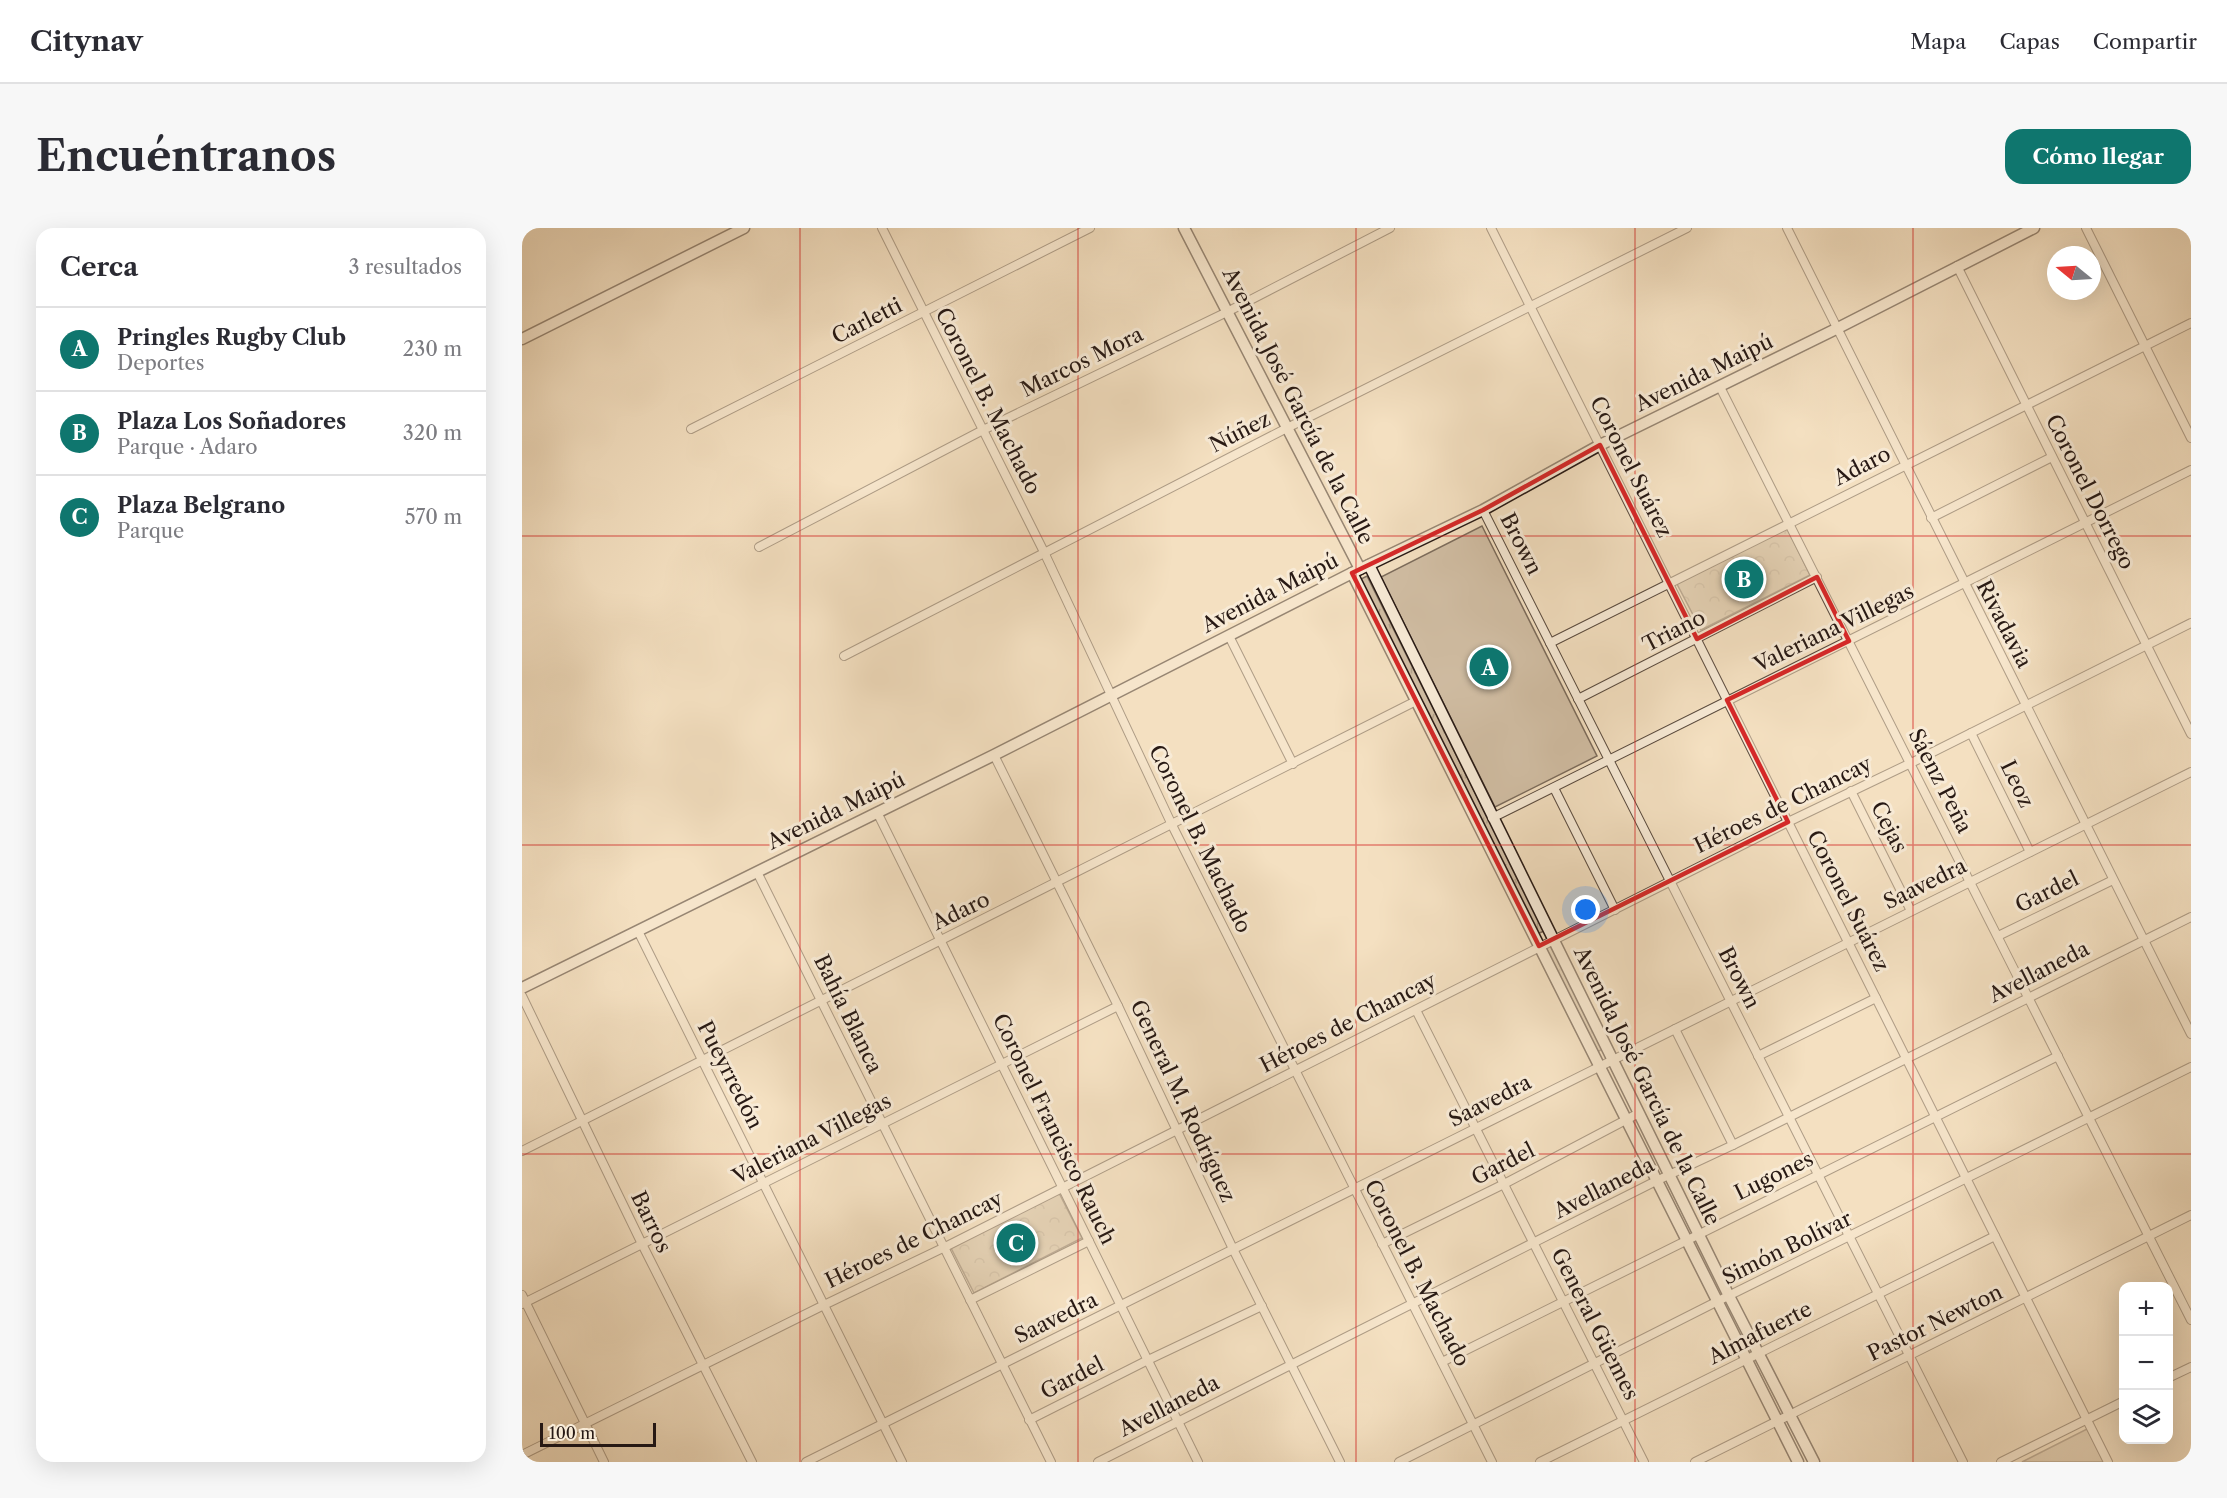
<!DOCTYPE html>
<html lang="es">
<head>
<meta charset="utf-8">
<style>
	body { margin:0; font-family:"Libre Caslon Text",serif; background:#f7f7f7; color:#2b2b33 }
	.controls { position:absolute; right:18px; bottom:18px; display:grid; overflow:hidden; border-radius:12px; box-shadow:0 6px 24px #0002 }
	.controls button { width:54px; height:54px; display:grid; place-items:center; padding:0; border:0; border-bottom:2px solid #e1e1e2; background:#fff; color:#2b2b33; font:30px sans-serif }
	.compass { position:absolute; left:1525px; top:18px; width:54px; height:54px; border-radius:50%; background:#fff; box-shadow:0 6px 24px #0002; rotate:288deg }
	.scale { position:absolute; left:18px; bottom:15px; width:116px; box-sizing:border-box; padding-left:6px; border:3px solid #271914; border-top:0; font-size:16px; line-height:21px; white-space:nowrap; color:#271914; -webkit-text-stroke:4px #f8ebd7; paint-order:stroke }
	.you { position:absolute; left:1064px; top:682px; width:21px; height:21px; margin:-15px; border:4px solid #fff; border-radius:50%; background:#1a73e8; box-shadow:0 0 0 9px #1a73e833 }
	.badge { display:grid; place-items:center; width:39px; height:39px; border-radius:50%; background:#0f766e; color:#fff; font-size:20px; font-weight:700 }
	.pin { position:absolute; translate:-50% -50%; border:3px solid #fff; box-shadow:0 2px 6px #0006 }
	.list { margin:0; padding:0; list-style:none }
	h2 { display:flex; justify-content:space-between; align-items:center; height:78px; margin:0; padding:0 24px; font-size:26px }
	h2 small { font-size:20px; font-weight:400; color:#7c7c81 }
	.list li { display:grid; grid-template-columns:39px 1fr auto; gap:18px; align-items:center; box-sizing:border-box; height:84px; padding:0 24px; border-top:2px solid #e1e1e2 }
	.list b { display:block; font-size:22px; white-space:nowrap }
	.list p { margin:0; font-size:20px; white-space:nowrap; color:#7c7c81 }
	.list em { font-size:20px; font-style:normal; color:#7c7c81 }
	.icon { flex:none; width:33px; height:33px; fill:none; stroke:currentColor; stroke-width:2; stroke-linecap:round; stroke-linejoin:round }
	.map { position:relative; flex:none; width:1669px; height:1234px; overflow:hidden; border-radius:18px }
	header { display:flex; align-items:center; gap:36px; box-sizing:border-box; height:84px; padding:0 30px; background:#fff; border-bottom:2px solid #e1e1e2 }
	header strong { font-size:28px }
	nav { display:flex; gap:33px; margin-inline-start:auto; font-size:21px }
	.intro { display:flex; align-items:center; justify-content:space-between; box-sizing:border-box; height:144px; padding:0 36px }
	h1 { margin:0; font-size:42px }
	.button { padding:15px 27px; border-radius:18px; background:#0f766e; color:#fff; font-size:21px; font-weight:700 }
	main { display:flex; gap:36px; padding:0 36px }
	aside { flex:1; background:#fff; border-radius:18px; box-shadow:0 6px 24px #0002 }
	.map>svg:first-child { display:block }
	.grass { fill:url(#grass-tufts); stroke:#7c6c5c; stroke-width:1.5 }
	.park { fill:url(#park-crowns); stroke:#7c6c5c; stroke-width:1.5 }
	.pitch { fill:#d1bea4; stroke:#7c6c5c; stroke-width:1.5 }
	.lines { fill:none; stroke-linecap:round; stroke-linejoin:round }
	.street-casing { stroke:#5a4b3f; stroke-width:10 }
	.secondary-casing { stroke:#271914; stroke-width:13 }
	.street { stroke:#f8ebd7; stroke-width:8 }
	.secondary { stroke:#f8ebd7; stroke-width:10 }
	.marked { fill:none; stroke:#d62828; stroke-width:4.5; stroke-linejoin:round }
	.grid { fill:none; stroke:#d62828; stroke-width:1.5; stroke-opacity:0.55 }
	.labels { text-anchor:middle; stroke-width:6; stroke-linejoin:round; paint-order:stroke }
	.street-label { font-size:21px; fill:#271914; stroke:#f8ebd7 }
</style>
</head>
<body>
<header>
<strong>Citynav</strong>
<nav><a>Mapa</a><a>Capas</a><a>Compartir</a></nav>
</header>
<div class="intro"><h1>Encuéntranos</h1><a class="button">Cómo llegar</a></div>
<main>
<aside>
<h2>Cerca<small>3 resultados</small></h2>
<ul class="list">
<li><span class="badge">A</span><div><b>Pringles Rugby Club</b><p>Deportes</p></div><em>230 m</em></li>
<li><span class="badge">B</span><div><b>Plaza Los Soñadores</b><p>Parque · Adaro</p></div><em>320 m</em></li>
<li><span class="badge">C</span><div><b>Plaza Belgrano</b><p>Parque</p></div><em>570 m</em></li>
</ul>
</aside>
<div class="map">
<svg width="1669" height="1234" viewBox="0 0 1669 1234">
	<defs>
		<pattern id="grass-tufts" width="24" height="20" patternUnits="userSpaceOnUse" patternTransform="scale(1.5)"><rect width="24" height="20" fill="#d1bea4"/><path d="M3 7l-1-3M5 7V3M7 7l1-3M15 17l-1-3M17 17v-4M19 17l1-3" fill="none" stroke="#b3a38c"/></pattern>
		<pattern id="park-crowns" width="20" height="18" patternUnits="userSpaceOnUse" patternTransform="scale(1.5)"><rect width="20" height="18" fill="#d1bea4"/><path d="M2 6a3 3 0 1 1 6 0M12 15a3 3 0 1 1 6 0" fill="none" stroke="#b3a38c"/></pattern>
	</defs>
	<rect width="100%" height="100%" fill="#f4e0c1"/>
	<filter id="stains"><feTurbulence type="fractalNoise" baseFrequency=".00333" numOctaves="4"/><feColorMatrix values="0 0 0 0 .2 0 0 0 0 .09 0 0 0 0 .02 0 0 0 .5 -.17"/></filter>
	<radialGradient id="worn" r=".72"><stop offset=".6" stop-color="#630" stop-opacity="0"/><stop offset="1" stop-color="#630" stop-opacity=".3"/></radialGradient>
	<!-- grass -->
	<g class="grass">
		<polygon points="845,348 1022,703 1015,706 839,351"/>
		<polygon points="1029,717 1081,821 1075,824 1023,721"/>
	</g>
	<!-- park -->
	<g class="park">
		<polygon points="1265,300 1288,347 1179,402 1155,356"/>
		<polygon points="537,965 560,1010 452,1065 429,1020"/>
	</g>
	<!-- pitch -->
	<g class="pitch">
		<polygon points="960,298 1075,528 973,579 859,349"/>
		<polygon points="1565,1201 1582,1234 1500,1234"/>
	</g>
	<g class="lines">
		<!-- street casing -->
		<g class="street-casing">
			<g id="street">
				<polyline points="360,0 522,324 650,597 970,1234"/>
				<polyline points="969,0 1586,1234"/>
				<polyline points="1265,0 1669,806"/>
				<polyline points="1564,0 1669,210"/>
				<polyline points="1435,38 1669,506"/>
				<polyline points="1198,159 1669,1092"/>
				<polyline points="169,201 568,0"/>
				<polyline points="961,282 1441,1234"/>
				<polyline points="1409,290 1530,229"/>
				<polyline points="237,319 461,202 705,84 868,0"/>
				<polyline points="707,408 771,536"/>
				<polyline points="1028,415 1669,95"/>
				<polyline points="322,428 765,200 1165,0"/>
				<polyline points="1056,471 1295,349"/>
				<polyline points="1449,505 1508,624"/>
				<polyline points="472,527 596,778 711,1021 818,1234"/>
				<polyline points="1032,560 1093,682"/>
				<polyline points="1329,563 1389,683"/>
				<polyline points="355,584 676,1234"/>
				<polyline points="970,590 1669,242"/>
				<polyline points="235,644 529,1234"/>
				<polyline points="116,703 380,1234"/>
				<polyline points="1476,708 1591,652"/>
				<polyline points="0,768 120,1016 230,1234"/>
				<polyline points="894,782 1122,1234"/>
				<polyline points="1153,801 1211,917"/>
				<polyline points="1236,828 1354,770"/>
				<polyline points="0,923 894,473"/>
				<polyline points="860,1016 982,956 1117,885"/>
				<polyline points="0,1067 82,1234"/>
				<polyline points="448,1072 567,1013"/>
				<polyline points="0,1076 596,778"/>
				<polyline points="920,1134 1536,828"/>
				<polyline points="1646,1150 1669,1139"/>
				<polyline points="507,1192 626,1132 740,1078"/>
				<polyline points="0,1227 302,1077 423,1019 1266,594 1389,535 1669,395"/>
				<polyline points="284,1234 1669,544"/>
				<polyline points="576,1234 1134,953 1211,917 1669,689"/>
				<polyline points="877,1234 1194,1074 1669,839"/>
				<polyline points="1018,1234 1473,1008"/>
				<polyline points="1173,1234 1669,987"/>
				<polyline points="1479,1234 1602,1173"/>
			</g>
		</g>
		<!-- secondary casing -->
		<g class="secondary-casing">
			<g id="secondary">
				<polyline points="662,0 838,341"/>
				<polyline points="0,111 222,0"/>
				<polyline points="847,337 1207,1068 1292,1234"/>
				<polyline points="830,345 1276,1234"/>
				<polyline points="0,760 472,527 830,345 961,282 1078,217 1314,101 1512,0"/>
			</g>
		</g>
		<!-- street -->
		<use href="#street" class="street"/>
		<!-- secondary -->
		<use href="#secondary" class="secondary"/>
	</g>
	<!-- marked area -->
	<path d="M0 0H1669V1234H0ZM 1078,217 L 1175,411 L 1295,349 L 1327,413 L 1205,472 L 1266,594 L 1017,718 L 830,345 L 961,282 Z" fill="#f4e0c1" fill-opacity=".55" fill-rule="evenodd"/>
	<path class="marked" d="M 1078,217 L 1175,411 L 1295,349 L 1327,413 L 1205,472 L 1266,594 L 1017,718 L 830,345 L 961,282 Z"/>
	<!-- grid -->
	<path class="grid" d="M 278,0 L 278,1234M 556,0 L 556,1234M 834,0 L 834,1234M 1113,0 L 1113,1234M 1391,0 L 1391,1234M 0,308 L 1669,308M 0,617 L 1669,617M 0,926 L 1669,926"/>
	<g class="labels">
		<!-- street labels -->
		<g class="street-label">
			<text transform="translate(345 93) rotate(-27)" y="7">Carletti</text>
			<text transform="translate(560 134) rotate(-26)" y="7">Marcos Mora</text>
			<text transform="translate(1182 145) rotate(-26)" y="7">Avenida Maipú</text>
			<text transform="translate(466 173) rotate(63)" y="7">Coronel B. Machado</text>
			<text transform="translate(776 178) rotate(63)" y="7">Avenida José García de la Calle</text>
			<text transform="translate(718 204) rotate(-27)" y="7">Núñez</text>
			<text transform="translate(1340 238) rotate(-27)" y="7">Adaro</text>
			<text transform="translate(1109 239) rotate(63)" y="7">Coronel Suárez</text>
			<text transform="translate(1568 264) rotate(63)" y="7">Coronel Dorrego</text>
			<text transform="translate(999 316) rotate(63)" y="7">Brown</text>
			<text transform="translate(748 365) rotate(-27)" y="7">Avenida Maipú</text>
			<text transform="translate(1482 396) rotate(63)" y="7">Rivadavia</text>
			<text transform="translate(1312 400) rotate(-26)" y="7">Valeriana Villegas</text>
			<text transform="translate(1152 403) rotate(-27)" y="7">Triano</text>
			<text transform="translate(1418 553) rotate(63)" y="7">Sáenz Peña</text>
			<text transform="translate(1495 556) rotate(64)" y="7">Leoz</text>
			<text transform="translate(1261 577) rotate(-26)" y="7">Héroes de Chancay</text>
			<text transform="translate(314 583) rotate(-26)" y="7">Avenida Maipú</text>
			<text transform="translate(1367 599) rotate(63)" y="7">Cejas</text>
			<text transform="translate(678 611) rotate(64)" y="7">Coronel B. Machado</text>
			<text transform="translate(1403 656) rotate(-26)" y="7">Saavedra</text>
			<text transform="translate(1525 664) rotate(-26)" y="7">Gardel</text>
			<text transform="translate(1326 673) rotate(63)" y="7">Coronel Suárez</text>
			<text transform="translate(439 683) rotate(-26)" y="7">Adaro</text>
			<text transform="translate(1517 744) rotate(-27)" y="7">Avellaneda</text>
			<text transform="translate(1217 750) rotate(63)" y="7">Brown</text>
			<text transform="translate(326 786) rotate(64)" y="7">Bahía Blanca</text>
			<text transform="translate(826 795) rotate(-27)" y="7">Héroes de Chancay</text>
			<text transform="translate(208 847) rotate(63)" y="7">Pueyrredón</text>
			<text transform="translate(1125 858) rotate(64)" y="7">Avenida José García de la Calle</text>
			<text transform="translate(661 873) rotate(65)" y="7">General M. Rodríguez</text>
			<text transform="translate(968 873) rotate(-27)" y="7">Saavedra</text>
			<text transform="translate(532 901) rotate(64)" y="7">Coronel Francisco Rauch</text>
			<text transform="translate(290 911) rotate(-27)" y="7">Valeriana Villegas</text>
			<text transform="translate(981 936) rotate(-27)" y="7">Gardel</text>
			<text transform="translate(1252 948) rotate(-26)" y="7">Lugones</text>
			<text transform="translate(1082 960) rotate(-27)" y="7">Avellaneda</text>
			<text transform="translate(129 994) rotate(64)" y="7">Barros</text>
			<text transform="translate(392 1012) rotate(-26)" y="7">Héroes de Chancay</text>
			<text transform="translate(1265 1020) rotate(-26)" y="7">Simón Bolívar</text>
			<text transform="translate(895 1045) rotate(63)" y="7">Coronel B. Machado</text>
			<text transform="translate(534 1090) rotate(-26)" y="7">Saavedra</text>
			<text transform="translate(1413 1095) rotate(-26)" y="7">Pastor Newton</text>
			<text transform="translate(1073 1096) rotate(63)" y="7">General Güemes</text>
			<text transform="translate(1238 1105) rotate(-27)" y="7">Almafuerte</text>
			<text transform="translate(550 1150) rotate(-27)" y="7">Gardel</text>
			<text transform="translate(647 1178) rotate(-27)" y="7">Avellaneda</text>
		</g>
	</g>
	<rect width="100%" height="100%" filter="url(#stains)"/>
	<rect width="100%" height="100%" fill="url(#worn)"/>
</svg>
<div class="controls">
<button>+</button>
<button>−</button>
<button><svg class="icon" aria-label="layers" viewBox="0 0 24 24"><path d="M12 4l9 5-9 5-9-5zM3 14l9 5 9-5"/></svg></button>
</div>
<svg class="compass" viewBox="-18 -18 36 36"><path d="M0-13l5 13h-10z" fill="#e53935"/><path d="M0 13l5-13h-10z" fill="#7c7c81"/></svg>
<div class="scale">100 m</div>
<div class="you"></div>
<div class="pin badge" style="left:967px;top:439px">A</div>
<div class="pin badge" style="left:1222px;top:351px">B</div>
<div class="pin badge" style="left:494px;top:1015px">C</div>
</div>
</main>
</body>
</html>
